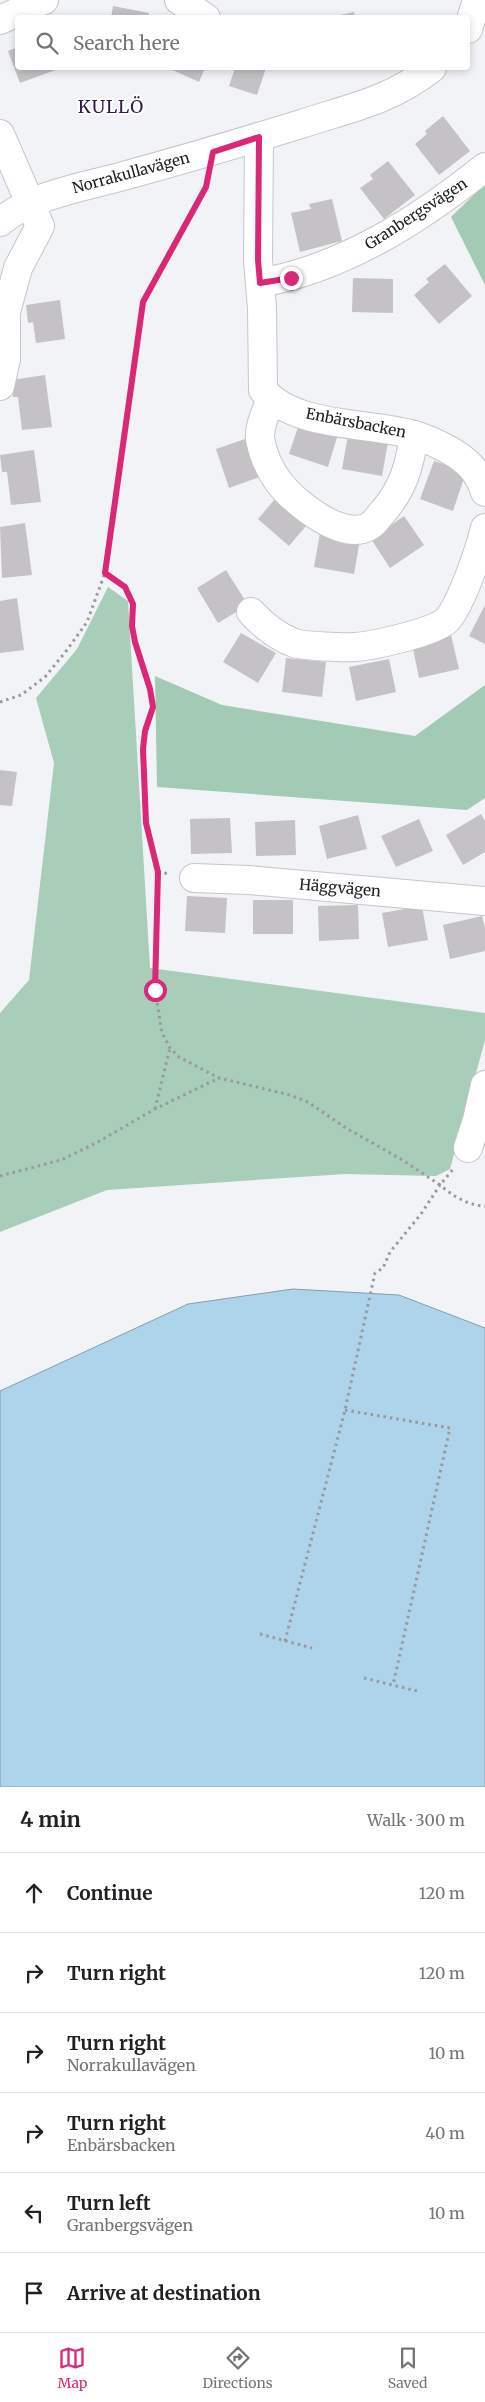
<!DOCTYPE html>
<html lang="en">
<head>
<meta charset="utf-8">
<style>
	body { margin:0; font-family:Merriweather,serif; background:#f6f6f6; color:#202124 }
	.stop { position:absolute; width:15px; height:15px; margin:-11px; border:4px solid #db2777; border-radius:50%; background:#fff }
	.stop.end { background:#db2777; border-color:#fff; box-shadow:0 1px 5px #0008 }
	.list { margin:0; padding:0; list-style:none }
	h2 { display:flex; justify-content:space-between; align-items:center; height:65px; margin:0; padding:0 20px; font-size:21px }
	h2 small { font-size:16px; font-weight:400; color:#757577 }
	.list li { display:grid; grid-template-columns:32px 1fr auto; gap:15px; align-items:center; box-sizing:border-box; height:80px; padding:0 20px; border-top:1px solid #e0e0e0 }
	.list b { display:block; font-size:19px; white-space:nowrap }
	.list p { margin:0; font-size:16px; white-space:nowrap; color:#757577 }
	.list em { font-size:16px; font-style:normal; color:#757577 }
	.icon { flex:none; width:28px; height:28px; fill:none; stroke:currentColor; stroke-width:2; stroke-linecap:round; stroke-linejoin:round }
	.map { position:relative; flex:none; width:485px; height:1787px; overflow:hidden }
	.search { position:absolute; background:#fff; box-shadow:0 2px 8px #0003; left:15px; right:15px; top:15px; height:55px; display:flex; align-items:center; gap:12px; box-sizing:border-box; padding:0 18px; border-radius:5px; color:#757577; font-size:19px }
	.sheet { height:545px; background:#fff }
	nav { display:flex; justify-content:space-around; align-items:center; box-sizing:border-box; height:70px; border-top:1px solid #e0e0e0; background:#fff; font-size:14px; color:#757577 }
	nav a { display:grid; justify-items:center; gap:2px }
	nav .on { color:#db2777 }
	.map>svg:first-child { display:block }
	.green { fill:#a8cdb9 }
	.forest { fill:#a3cab5 }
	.water { fill:#add4ea; stroke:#839eae }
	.building { fill:#c4c2c5 }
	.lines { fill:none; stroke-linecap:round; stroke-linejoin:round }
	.minor-casing { stroke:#c5c6c9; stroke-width:30 }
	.path { stroke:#99999b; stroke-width:3; stroke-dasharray:2.5 4; stroke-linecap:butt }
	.minor { stroke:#fff; stroke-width:28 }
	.route { stroke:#db2777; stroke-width:6 }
	.labels { text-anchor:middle; stroke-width:4; stroke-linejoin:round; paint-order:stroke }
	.street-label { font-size:15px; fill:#212122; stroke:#fff }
	.quarter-label { font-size:18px; letter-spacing:1px; fill:#321952; stroke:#fff }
</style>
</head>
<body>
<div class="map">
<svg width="485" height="1787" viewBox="0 0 485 1787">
	<rect width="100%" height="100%" fill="#f2f3f6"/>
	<!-- green -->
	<polygon class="green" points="108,587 128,601 150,968 485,1013 485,1040 450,1169 436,1176 345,1174 107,1190 0,1232 0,1013 29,980 54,763 36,698 77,649"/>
	<!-- forest -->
	<g class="forest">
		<polygon points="485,184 485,285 451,217"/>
		<polygon points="155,676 222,705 415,736 485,685 485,798 467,810 157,787"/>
	</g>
	<!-- water -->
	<polygon class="water" points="293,1289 399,1295 485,1328 485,1787 0,1787 0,1391 188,1304"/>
	<!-- building -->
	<g class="building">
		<polygon points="113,6 149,13 148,18 111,18"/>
		<polygon points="354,12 355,18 332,18 331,17"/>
		<polygon points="18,47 18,68 61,68 20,83 8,51"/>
		<polygon points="168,68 205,68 199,82"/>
		<polygon points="235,68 266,68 257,95 229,86"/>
		<polygon points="443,116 470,151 439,175 415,144 427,134 425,131"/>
		<polygon points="388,161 415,195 384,219 360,188 373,179 370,175"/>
		<polygon points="332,199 342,241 300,252 291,213 311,209 309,204"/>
		<polygon points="445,264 472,296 439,324 414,295 429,282 426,279"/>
		<polygon points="353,278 393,279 393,313 352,312"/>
		<polygon points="60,300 65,339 36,343 33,322 28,323 26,305"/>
		<polygon points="45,375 52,427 22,430 18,397 13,397 11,380"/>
		<polygon points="300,421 338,434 328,467 289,454"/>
		<polygon points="348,435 388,442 382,476 342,469"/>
		<polygon points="248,438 262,476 229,488 216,449"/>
		<polygon points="34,450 41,502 11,505 7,472 2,472 0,455"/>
		<polygon points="434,461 466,472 453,511 420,499"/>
		<polygon points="280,493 311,520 289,546 258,519"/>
		<polygon points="404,516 424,545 390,568 371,539"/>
		<polygon points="25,523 32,575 2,578 0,527"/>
		<polygon points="320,533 360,540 354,574 314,567"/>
		<polygon points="226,570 248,605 218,623 197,588"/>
		<polygon points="17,598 24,650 0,653 0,601"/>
		<polygon points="485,605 485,644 469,636"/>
		<polygon points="241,633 276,653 258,683 223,662"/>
		<polygon points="451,635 459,669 419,678 412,644"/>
		<polygon points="286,658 326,662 322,697 282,692"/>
		<polygon points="389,659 396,692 356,701 349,667"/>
		<polygon points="0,770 17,772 12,806 0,805"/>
		<polygon points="481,814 485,821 485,852 463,865 446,835"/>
		<polygon points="358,815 367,849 327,859 319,826"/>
		<polygon points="230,818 232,853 191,854 190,819"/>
		<polygon points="419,819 433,851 396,867 381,836"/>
		<polygon points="295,820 296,855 256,856 255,822"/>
		<polygon points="187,896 227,898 225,933 185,931"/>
		<rect x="253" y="900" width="40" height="34"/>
		<polygon points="358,905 359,939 319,941 318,906"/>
		<polygon points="422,906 428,940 388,947 382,913"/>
		<polygon points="482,916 485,928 485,951 450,959 443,925"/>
	</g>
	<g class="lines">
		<!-- minor casing -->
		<g class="minor-casing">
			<g id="minor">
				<polyline points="179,0 206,18"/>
				<polyline points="0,20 44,0"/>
				<polyline points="468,29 477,0"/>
				<polyline points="0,134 40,226 18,268 6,312 6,359 0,386"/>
				<path d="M 259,137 L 258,260 L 262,308 L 263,390 C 294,428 370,422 414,435 C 426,438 438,444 449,450 C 467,460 479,472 485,492"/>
				<path d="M 0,222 C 31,196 77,188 116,178 C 178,161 240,143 301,124 C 350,108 390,101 432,68"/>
				<path d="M 260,283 C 344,268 419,220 485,167"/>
				<path d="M 271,399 C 266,412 259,425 260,439 C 263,454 269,469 278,481 C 293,502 345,544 371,525 C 375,523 378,517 381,514 C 403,490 410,465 414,435"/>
				<path d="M 251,612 C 262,624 278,637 294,643 C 304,646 345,648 355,647 C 373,646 435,632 447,620 C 462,603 479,551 485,528"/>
				<polyline points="194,878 249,880 485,901"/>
				<polyline points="468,1148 477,1120 485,1085"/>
			</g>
		</g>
		<!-- path -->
		<g class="path">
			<polyline points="105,573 125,587 133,604 132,626 135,642 151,689 153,707 145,731 143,749 146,823 158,872 155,990 162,1033 170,1048 179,1057 219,1078 290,1095 308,1102 346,1128 404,1161 440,1185 454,1168"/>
			<polyline points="0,702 21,695 45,677 67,650 87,622 105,573 109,550 143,302 206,187 207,179"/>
			<polyline points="158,872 170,874"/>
			<polyline points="155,1109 170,1048"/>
			<polyline points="0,1176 61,1160 96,1143 155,1109 219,1078"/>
			<polyline points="345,1410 450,1428 393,1685"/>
			<polyline points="260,1634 312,1648"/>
			<path d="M 285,1641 L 345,1410 L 375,1273 L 383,1268 L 390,1252 L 421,1214 L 440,1185 C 452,1195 468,1206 485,1206"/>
			<polyline points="364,1678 417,1691"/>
		</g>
		<!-- minor -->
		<use href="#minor" class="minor"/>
	</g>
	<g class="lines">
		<!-- route -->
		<polyline class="route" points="155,990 158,872 146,823 143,749 145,731 153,707 150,689 135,642 132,626 133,604 125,587 105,573 143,302 206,187 213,152 259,137 258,260 260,283 291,278"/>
	</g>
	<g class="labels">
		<!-- street labels -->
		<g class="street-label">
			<text transform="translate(131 173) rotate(-15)" y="5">Norrakullavägen</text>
			<text transform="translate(416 214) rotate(-33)" y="5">Granbergsvägen</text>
			<text transform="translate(356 423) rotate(11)" y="5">Enbärsbacken</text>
			<text transform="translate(340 888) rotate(5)" y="5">Häggvägen</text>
		</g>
		<!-- quarter labels -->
		<g class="quarter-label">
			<text x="111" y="113">KULLÖ</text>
		</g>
	</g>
</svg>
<div class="stop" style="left:155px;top:990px"></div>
<div class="stop end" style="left:291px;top:278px"></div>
<div class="search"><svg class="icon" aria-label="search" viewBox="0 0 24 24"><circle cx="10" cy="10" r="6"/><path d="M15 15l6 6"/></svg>Search here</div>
</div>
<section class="sheet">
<h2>4 min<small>Walk · 300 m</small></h2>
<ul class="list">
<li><svg class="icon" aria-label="ahead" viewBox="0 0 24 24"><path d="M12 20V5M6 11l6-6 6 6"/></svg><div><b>Continue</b></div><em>120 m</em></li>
<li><svg class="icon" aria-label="right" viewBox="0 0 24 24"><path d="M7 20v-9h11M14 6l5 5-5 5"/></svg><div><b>Turn right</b></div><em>120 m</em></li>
<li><svg class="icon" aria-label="right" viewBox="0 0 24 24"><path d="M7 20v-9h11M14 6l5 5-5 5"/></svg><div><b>Turn right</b><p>Norrakullavägen</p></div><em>10 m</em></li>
<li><svg class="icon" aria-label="right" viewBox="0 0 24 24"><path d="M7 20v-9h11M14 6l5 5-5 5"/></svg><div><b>Turn right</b><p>Enbärsbacken</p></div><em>40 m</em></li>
<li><svg class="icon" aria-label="left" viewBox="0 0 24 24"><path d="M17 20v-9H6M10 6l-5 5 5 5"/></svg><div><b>Turn left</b><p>Granbergsvägen</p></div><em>10 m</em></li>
<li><svg class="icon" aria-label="arrive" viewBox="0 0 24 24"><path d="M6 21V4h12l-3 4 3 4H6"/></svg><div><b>Arrive at destination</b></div></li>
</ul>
</section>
<nav>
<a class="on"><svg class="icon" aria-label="map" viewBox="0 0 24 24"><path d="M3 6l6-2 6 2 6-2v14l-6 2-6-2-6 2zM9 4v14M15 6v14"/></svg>Map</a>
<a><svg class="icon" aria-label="directions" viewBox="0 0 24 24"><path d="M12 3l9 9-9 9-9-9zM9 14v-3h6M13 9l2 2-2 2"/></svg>Directions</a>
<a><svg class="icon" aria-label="saved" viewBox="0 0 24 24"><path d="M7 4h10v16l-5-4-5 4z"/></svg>Saved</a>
</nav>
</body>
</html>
